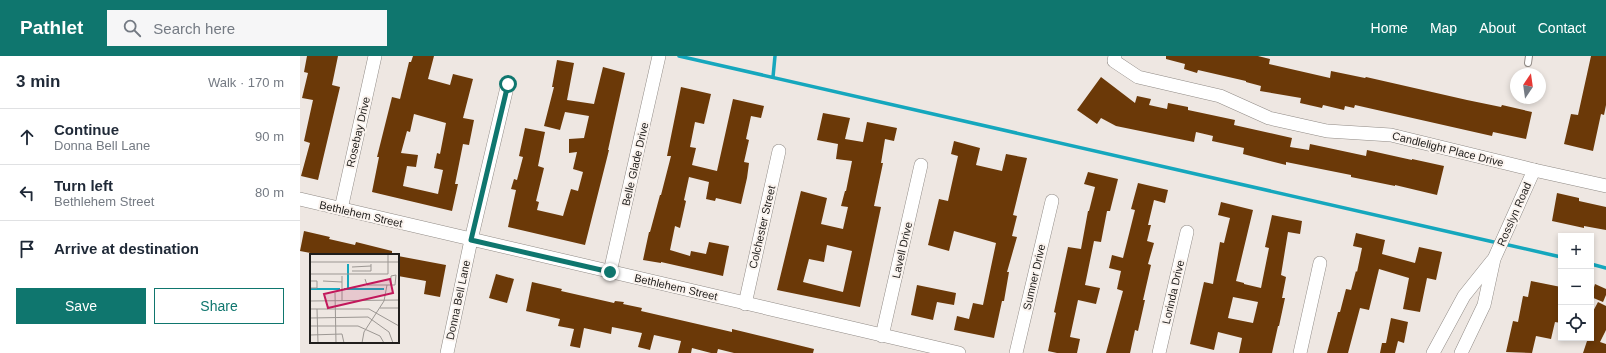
<!DOCTYPE html>
<html lang="en">
<head>
<meta charset="utf-8">
<style>
	body { margin:0; font-family:Helvetica,sans-serif; background:#f6f6f7; color:#1f2937 }
	.controls { position:absolute; right:12px; bottom:12px; display:grid; overflow:hidden; border-radius:0px; box-shadow:0 2px 6px #0003 }
	.controls button { width:36px; height:36px; display:grid; place-items:center; padding:0; border:0; border-bottom:1px solid #e0e1e3; background:#fff; color:#1f2937; font:20px sans-serif }
	.compass { position:absolute; left:1210px; top:12px; width:36px; height:36px; border-radius:50%; background:#fff; box-shadow:0 2px 6px #0003; rotate:13deg }
	.stop { position:absolute; width:12px; height:12px; margin:-9px; border:3px solid #0f766e; border-radius:50%; background:#fff }
	.stop.end { background:#0f766e; border-color:#fff; box-shadow:0 1px 4px #0008 }
	.list { margin:0; padding:0; list-style:none }
	h2 { display:flex; justify-content:space-between; align-items:center; height:52px; margin:0; padding:0 16px; font-size:17px }
	h2 small { font-size:13px; font-weight:400; color:#747a83 }
	.list li { display:grid; grid-template-columns:26px 1fr auto; gap:12px; align-items:center; box-sizing:border-box; height:56px; padding:0 16px; border-top:1px solid #e0e1e3 }
	.list b { display:block; font-size:15px; white-space:nowrap }
	.list p { margin:0; font-size:13px; white-space:nowrap; color:#747a83 }
	.list em { font-size:13px; font-style:normal; color:#747a83 }
	.actions { display:flex; gap:8px; padding:12px 16px }
	.actions a { flex:1; padding:9px 0; border:1px solid #0f766e; border-radius:0px; text-align:center; font-size:14px; color:#0f766e }
	.actions .main { background:#0f766e; color:#fff }
	.icon { flex:none; width:22px; height:22px; fill:none; stroke:currentColor; stroke-width:2; stroke-linecap:round; stroke-linejoin:round }
	.map { position:relative; flex:none; width:1306px; height:297px; overflow:hidden }
	header { display:flex; align-items:center; gap:24px; box-sizing:border-box; height:56px; padding:0 20px; background:#0f766e; color:#fff }
	header strong { font-size:19px }
	nav { display:flex; gap:22px; margin-inline-start:auto; font-size:14px }
	.search { width:280px; height:36px; background:#f6f6f7; display:flex; align-items:center; gap:10px; box-sizing:border-box; padding:0 14px; border-radius:0px; color:#747a83; font-size:15px }
	main { display:flex }
	aside { flex:1; background:#fff }
	.map>svg:first-child { display:block }
	.lines { fill:none; stroke-linecap:round; stroke-linejoin:round }
	.stream { stroke:#15a7bd; stroke-width:3.5 }
	.building { fill:#6b3908; fill-rule:evenodd }
	.service-casing { stroke:#908a85; stroke-width:8 }
	.minor-casing { stroke:#908a85; stroke-width:14 }
	.service { stroke:#fff; stroke-width:6 }
	.minor { stroke:#fff; stroke-width:13 }
	.route { stroke:#0f766e; stroke-width:5 }
	.labels { text-anchor:middle; stroke-width:4; stroke-linejoin:round; paint-order:stroke }
	.street-label { font-size:11px; fill:#201e1c; stroke:#fbf4ef }
	.inset-river { fill:none; stroke:#15a7bd; stroke-width:2 }
	.inset-road { fill:none; stroke:#9c9793; stroke-width:1 }
	.view { fill:#c2185b; fill-opacity:0.15; stroke:#c2185b; stroke-width:2 }
	.inset-edge { fill:none; stroke:#201e1c; stroke-width:2 }
</style>
</head>
<body>
<header>
<strong>Pathlet</strong>
<div class="search"><svg class="icon" aria-label="search" viewBox="0 0 24 24"><circle cx="10" cy="10" r="6"/><path d="M15 15l6 6"/></svg>Search here</div>
<nav><a>Home</a><a>Map</a><a>About</a><a>Contact</a></nav>
</header>
<main>
<aside>
<h2>3 min<small>Walk · 170 m</small></h2>
<ul class="list">
<li><svg class="icon" aria-label="ahead" viewBox="0 0 24 24"><path d="M12 20V5M6 11l6-6 6 6"/></svg><div><b>Continue</b><p>Donna Bell Lane</p></div><em>90 m</em></li>
<li><svg class="icon" aria-label="left" viewBox="0 0 24 24"><path d="M17 20v-9H6M10 6l-5 5 5 5"/></svg><div><b>Turn left</b><p>Bethlehem Street</p></div><em>80 m</em></li>
<li><svg class="icon" aria-label="arrive" viewBox="0 0 24 24"><path d="M6 21V4h12l-3 4 3 4H6"/></svg><div><b>Arrive at destination</b></div></li>
</ul>
<div class="actions"><a class="main">Save</a><a>Share</a></div>
</aside>
<div class="map">
<svg width="1306" height="297" viewBox="0 0 1306 297">
	<rect width="100%" height="100%" fill="#eee7e2"/>
	<g class="lines">
		<!-- stream -->
		<g class="stream">
			<polyline points="379,0 1198,187"/>
			<polyline points="472,21 473,21 475,0"/>
			<polyline points="1204,188 1261,201"/>
			<polyline points="1291,208 1306,212"/>
		</g>
	</g>
	<!-- building -->
	<g class="building">
		<polygon points="7,0 38,0 32,29 40,31 18,124 1,120 10,87 4,85 13,44 2,42 8,17 4,16"/>
		<path d="M 113,0 L 134,0 L 128,23 L 150,29 L 153,18 L 173,23 L 163,62 L 174,64 L 169,89 L 163,88 L 155,128 L 158,128 L 152,155 L 72,136 L 79,101 L 77,101 L 92,41 L 100,43 L 109,6 L 111,6 ZM 114,58 L 146,67 L 140,98 L 137,97 L 134,112 L 143,114 L 138,138 L 103,130 L 107,110 L 116,111 L 118,99 L 101,97 L 107,75 L 110,76 Z"/>
		<polygon points="866,0 958,0 970,3 969,8 1030,22 1031,15 1065,22 1066,21 1167,44 1201,51 1202,49 1232,56 1226,83 1193,76 1192,80 1055,49 1054,52 1045,50 1044,54 1023,49 1022,52 1000,47 1001,42 960,35 961,30 946,26 946,25 898,14 897,17 884,13 885,8 866,3"/>
		<polygon points="1291,0 1306,0 1306,49 1304,59 1301,58 1293,95 1264,88 1271,58 1278,59"/>
		<polygon points="257,4 274,7 267,44 294,48 303,11 325,17 308,94 309,94 285,189 208,171 216,134 211,133 214,123 217,124 223,101 219,100 225,72 245,76 238,110 244,112 236,145 239,146 237,154 263,160 271,133 278,135 283,116 273,113 277,96 269,97 269,83 284,82 289,60 265,56 260,74 244,70 254,31 252,31"/>
		<polygon points="801,21 835,47 837,40 851,43 849,49 867,53 868,47 888,51 888,54 935,64 934,69 992,82 990,91 1009,94 1010,88 1066,100 1067,94 1112,104 1112,103 1144,110 1137,139 1095,129 1095,130 1051,121 1051,119 986,106 986,109 943,98 944,92 912,85 913,80 896,76 894,86 816,70 801,62 797,68 777,54"/>
		<polygon points="381,31 411,38 404,68 395,66 390,91 396,92 392,109 417,115 433,43 464,50 461,62 451,60 446,83 449,84 444,106 449,107 447,122 441,148 416,142 415,145 406,143 409,126 389,121 384,144 386,145 380,172 375,170 370,194 390,200 391,195 406,198 409,186 429,190 423,220 361,206 361,207 343,204 349,176 350,176 360,139 361,139 371,100 367,100"/>
		<path d="M 523,57 L 550,62 L 545,83 L 563,86 L 567,66 L 597,72 L 594,85 L 585,83 L 581,107 L 583,107 L 574,150 L 581,151 L 560,251 L 477,234 L 501,135 L 527,142 L 521,168 L 543,173 L 548,151 L 541,150 L 545,135 L 546,135 L 552,105 L 536,103 L 538,88 L 517,84 ZM 527,189 L 552,195 L 543,236 L 503,226 L 509,203 L 524,206 Z"/>
		<polygon points="654,85 680,92 676,109 702,115 706,98 727,102 713,159 717,160 712,180 717,181 707,216 709,216 704,245 702,245 694,282 654,274 657,260 669,263 673,247 683,249 696,187 654,175 649,195 628,189 639,143 648,145 658,100 651,98"/>
		<polygon points="788,116 818,123 810,155 807,155 801,186 794,185 785,229 800,232 796,248 778,244 770,281 780,283 777,297 757,297 748,295 756,257 754,256 768,191 781,193 788,155 789,155 795,131 784,128"/>
		<polygon points="838,127 868,134 865,147 854,144 848,169 851,169 847,185 854,187 848,208 851,209 843,244 845,244 838,275 835,274 830,297 806,297 823,235 817,233 821,215 809,212 812,199 823,202 835,154 831,153"/>
		<polygon points="1257,137 1279,142 1279,145 1306,151 1306,174 1284,170 1284,172 1252,165"/>
		<path d="M 921,146 L 953,154 L 936,225 L 944,227 L 944,228 L 961,232 L 969,192 L 965,191 L 972,159 L 1002,165 L 1000,178 L 988,176 L 981,219 L 986,221 L 982,242 L 985,242 L 979,270 L 978,270 L 972,297 L 939,297 L 942,282 L 918,276 L 914,294 L 890,288 L 904,226 L 913,228 L 920,186 L 924,187 L 930,162 L 918,159 ZM 933,241 L 958,246 L 953,267 L 928,262 Z"/>
		<polygon points="4,175 30,181 29,183 55,189 56,186 92,195 92,199 21,199 0,195"/>
		<polygon points="1056,177 1085,184 1082,198 1115,207 1119,191 1142,196 1136,224 1127,222 1120,256 1103,253 1109,222 1079,213 1069,254 1060,252 1048,297 1027,297 1038,256 1040,256 1046,233 1051,234 1056,215 1057,216 1062,192 1053,190"/>
		<polygon points="98,200 146,209 140,241 124,238 126,225 98,220"/>
		<polygon points="196,218 214,223 207,247 189,242"/>
		<polygon points="1231,225 1261,231 1261,267 1255,266 1251,283 1236,280 1232,297 1206,296 1213,265 1218,266 1223,240 1228,241"/>
		<polygon points="232,226 262,233 261,235 314,247 315,245 324,246 323,248 342,252 341,255 432,276 432,273 514,293 513,297 434,297 418,293 417,297 411,297 392,292 391,297 378,297 381,285 354,279 350,294 338,291 342,277 312,271 311,278 284,272 280,292 270,290 274,273 258,270 260,263 226,255"/>
		<polygon points="1295,228 1306,233 1306,239 1303,246 1291,241"/>
		<polygon points="617,229 656,237 654,249 637,246 633,264 611,259"/>
		<polygon points="1298,246 1306,250 1306,274 1300,286 1306,288 1306,297 1283,297 1288,282 1291,282 1291,259"/>
		<polygon points="1091,262 1108,266 1104,287 1098,285 1095,297 1080,297 1082,287 1086,287"/>
	</g>
	<g class="lines">
		<!-- service casing -->
		<g class="service-casing">
			<polyline id="service" points="1228,7 1229,0"/>
		</g>
		<!-- minor casing -->
		<g class="minor-casing">
			<g id="minor">
				<polyline points="815,0 814,5 838,21 920,40 969,62 1027,75 1091,79 1234,114 1306,130"/>
				<polyline points="0,143 659,297"/>
				<polyline points="41,153 75,0"/>
				<polyline points="310,216 359,0"/>
				<polyline points="445,248 479,95"/>
				<polyline points="582,280 621,109"/>
				<polyline points="147,297 171,184 208,27"/>
				<polyline points="716,297 752,145"/>
				<polyline points="859,297 887,176"/>
				<polyline points="1000,297 1020,207"/>
				<polyline points="1133,297 1164,240 1192,205"/>
				<polyline points="1161,297 1184,249 1194,203 1234,114"/>
			</g>
		</g>
		<!-- service -->
		<use href="#service" class="service"/>
		<!-- minor -->
		<use href="#minor" class="minor"/>
	</g>
	<g class="lines">
		<!-- route -->
		<polyline class="route" points="208,28 171,184 310,216"/>
	</g>
	<g class="labels">
		<!-- street labels -->
		<g class="street-label">
			<text transform="translate(58 76) rotate(-77)" y="4">Rosebay Drive</text>
			<text transform="translate(1148 93) rotate(14)" y="4">Candlelight Place Drive</text>
			<text transform="translate(335 108) rotate(-77)" y="4">Belle Glade Drive</text>
			<text transform="translate(61 158) rotate(13)" y="4">Bethlehem Street</text>
			<text transform="translate(1214 158) rotate(-66)" y="4">Rosslyn Road</text>
			<text transform="translate(462 171) rotate(-77)" y="4">Colchester Street</text>
			<text transform="translate(602 194) rotate(-77)" y="4">Lavell Drive</text>
			<text transform="translate(734 221) rotate(-77)" y="4">Sumner Drive</text>
			<text transform="translate(376 231) rotate(13)" y="4">Bethlehem Street</text>
			<text transform="translate(873 236) rotate(-77)" y="4">Lorinda Drive</text>
			<text transform="translate(158 244) rotate(-78)" y="4">Donna Bell Lane</text>
		</g>
	</g>
	<!-- overview -->
	<g transform="translate(10 198)">
		<rect width="89" height="89" fill="#eee7e2"/>
		<path class="inset-river" d="M 38,10 L 38,35M 0,35 L 30,35M 34,35 L 74,35"/>
		<path class="inset-road" d="M 0,8 L 89,8M 42,13 L 61,12M 42,17 L 61,17 L 61,10M 0,20 L 78,20 L 78,0M 32,22 L 32,47M 55,25 L 57,31 L 85,31 L 86,21 L 81,22 L 81,31M 0,27 L 7,27 L 7,34 L 0,34M 13,27 L 32,28M 25,39 L 26,89M 0,47 L 89,46M 70,54 L 89,54M 0,55 L 59,55 L 89,72M 7,55 L 8,89M 0,64 L 58,63 L 79,78 L 83,89M 0,72 L 48,72 L 70,82 L 74,89M 0,81 L 32,80 L 34,89M 52,89 L 54,78 L 74,47 L 77,31"/>
		<path class="view" d="M 80,25 L 83,39 L 18,54 L 14,40 Z"/>
		<rect width="89" height="89" class="inset-edge"/>
	</g>
</svg>
<div class="controls">
<button>+</button>
<button>−</button>
<button><svg class="icon" aria-label="locate" viewBox="0 0 24 24"><circle cx="12" cy="12" r="6"/><path d="M12 2v4M12 18v4M2 12h4M18 12h4"/></svg></button>
</div>
<svg class="compass" viewBox="-18 -18 36 36"><path d="M0-13l5 13h-10z" fill="#e53935"/><path d="M0 13l5-13h-10z" fill="#747a83"/></svg>
<div class="stop" style="left:208px;top:28px"></div>
<div class="stop end" style="left:310px;top:216px"></div>
</div>
</main>
</body>
</html>
